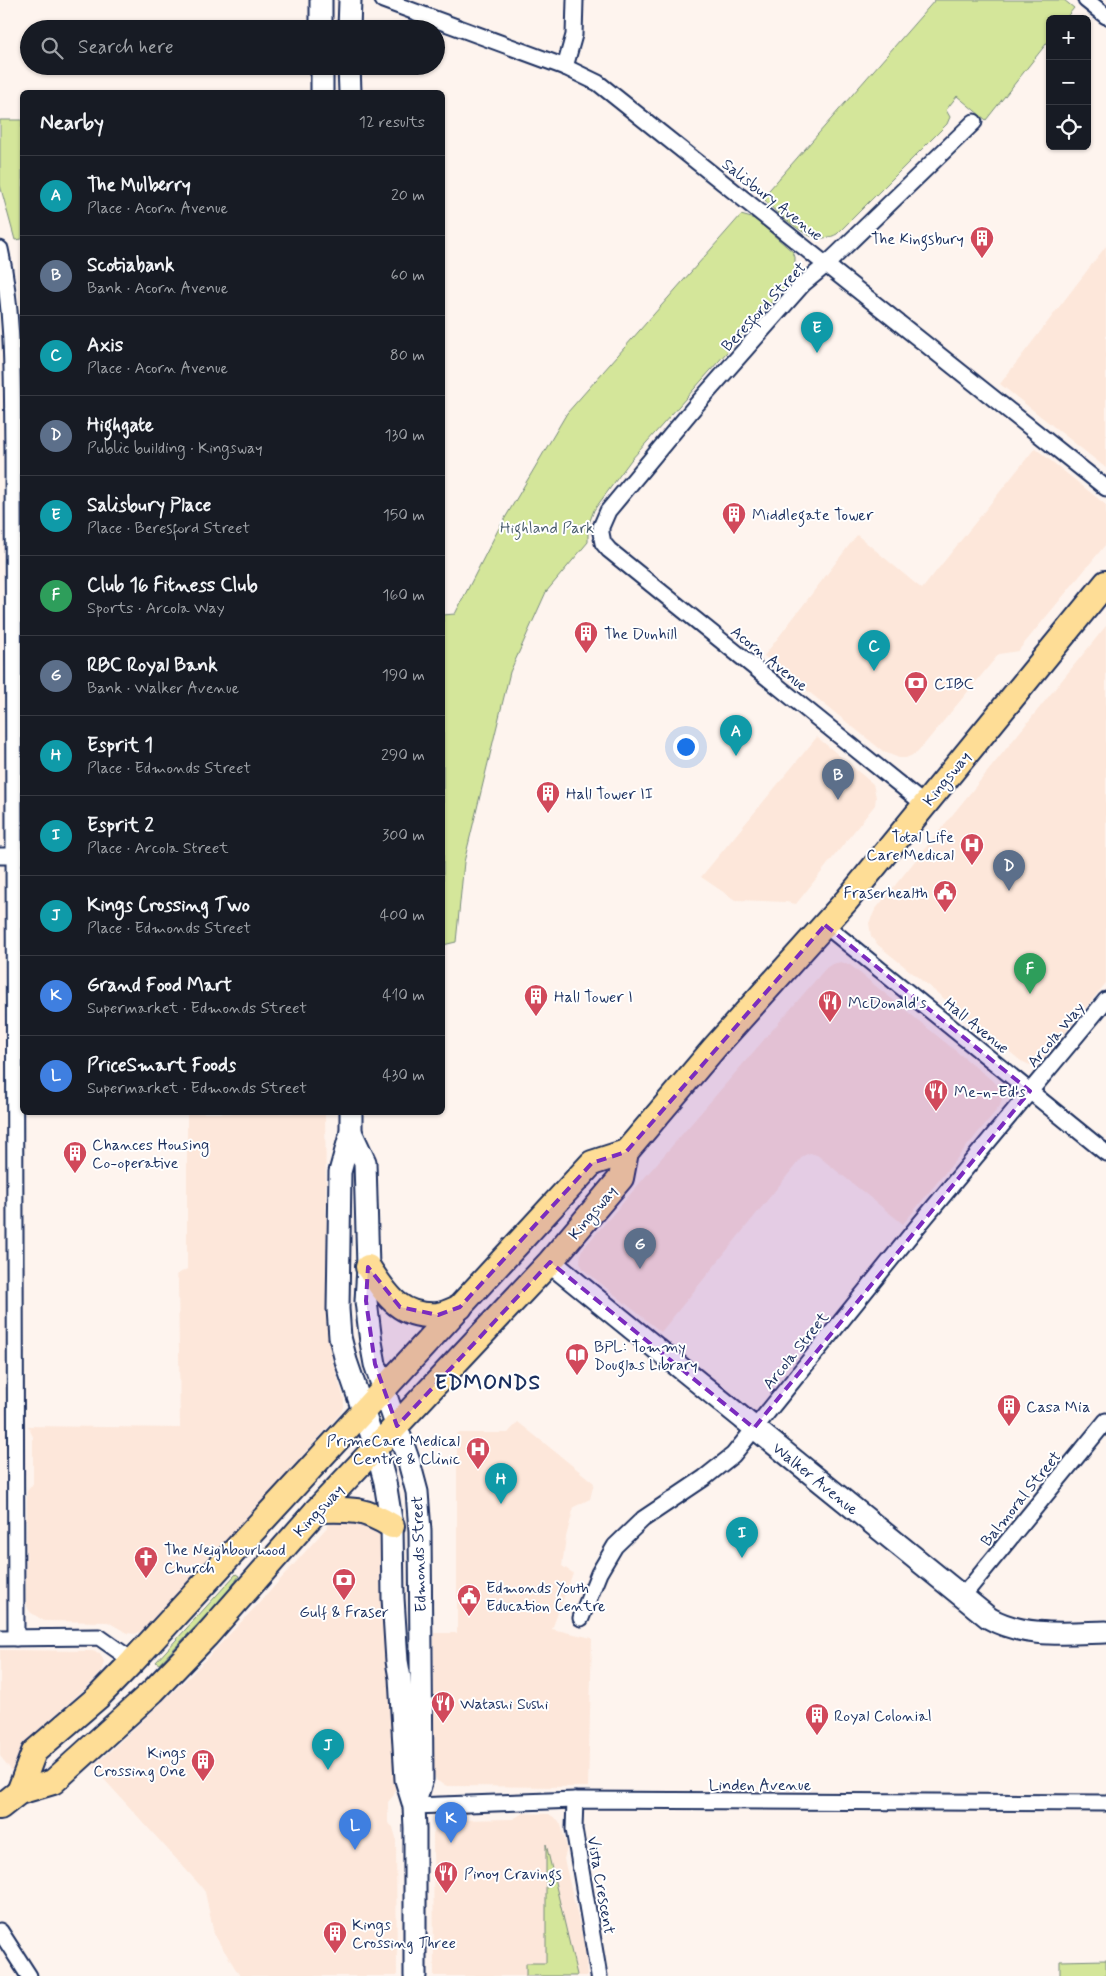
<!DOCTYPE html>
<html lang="en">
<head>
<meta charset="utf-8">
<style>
	body { margin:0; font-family:Mynerve,sans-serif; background:#242831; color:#f1f3f6 }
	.controls { position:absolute; right:15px; top:15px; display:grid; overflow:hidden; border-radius:8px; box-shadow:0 1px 4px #0004 }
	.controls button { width:45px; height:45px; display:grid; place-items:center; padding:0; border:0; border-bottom:1px solid #363941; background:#171b24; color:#f1f3f6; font:25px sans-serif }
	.you { position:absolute; left:685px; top:746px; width:18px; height:18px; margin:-12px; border:4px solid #fff; border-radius:50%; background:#1a73e8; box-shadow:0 0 0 8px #1a73e833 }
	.badge { display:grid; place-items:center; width:32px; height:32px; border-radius:50%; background:#2563eb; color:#fff; font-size:16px; font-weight:700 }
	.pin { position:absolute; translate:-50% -41px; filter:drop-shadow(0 1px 2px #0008) }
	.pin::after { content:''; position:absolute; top:26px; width:18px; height:15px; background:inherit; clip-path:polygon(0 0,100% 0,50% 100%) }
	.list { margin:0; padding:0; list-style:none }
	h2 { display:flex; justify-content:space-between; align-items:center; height:65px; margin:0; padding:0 20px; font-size:21px }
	h2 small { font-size:16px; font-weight:400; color:#9ea1a6 }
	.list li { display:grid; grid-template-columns:32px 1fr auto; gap:15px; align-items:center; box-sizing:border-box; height:80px; padding:0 20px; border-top:1px solid #363941 }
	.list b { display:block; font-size:19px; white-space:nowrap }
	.list p { margin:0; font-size:16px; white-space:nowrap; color:#9ea1a6 }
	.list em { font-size:16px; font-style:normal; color:#9ea1a6 }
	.icon { flex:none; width:28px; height:28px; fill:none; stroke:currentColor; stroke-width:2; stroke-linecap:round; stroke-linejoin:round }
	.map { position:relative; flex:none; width:1106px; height:1976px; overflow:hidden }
	.search { position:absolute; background:#171b24; box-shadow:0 1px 4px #0004; left:20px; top:20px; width:425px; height:55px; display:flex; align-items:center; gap:12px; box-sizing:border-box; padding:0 18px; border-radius:28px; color:#9ea1a6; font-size:19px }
	.panel { position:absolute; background:#171b24; box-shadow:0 1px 4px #0004; left:20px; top:90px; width:425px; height:1025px; border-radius:8px }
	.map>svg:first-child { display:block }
	.built { fill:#fde7da }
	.green { fill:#d4e69a; stroke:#788a7c }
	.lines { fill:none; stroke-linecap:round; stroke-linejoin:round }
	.street-casing { stroke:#1b2f5e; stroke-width:19 }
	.secondary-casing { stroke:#1b2f5e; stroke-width:25 }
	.primary-casing { stroke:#1b2f5e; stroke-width:28 }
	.street { stroke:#fff; stroke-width:15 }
	.secondary { stroke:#fff; stroke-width:21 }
	.primary { stroke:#fedd96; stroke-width:24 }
	.marked { fill:#7b2cbf; fill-opacity:0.2; stroke:#7b2cbf; stroke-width:4; stroke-dasharray:10 6; stroke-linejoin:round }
	.labels { text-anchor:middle; stroke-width:4; stroke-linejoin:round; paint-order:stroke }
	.street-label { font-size:16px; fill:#1b2f5e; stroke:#fff }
	.poi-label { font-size:16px; fill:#1b2f5e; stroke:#fff; text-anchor:start }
	.park-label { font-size:16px; fill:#495d6d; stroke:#fff }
	.district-label { font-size:21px; font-weight:bold; letter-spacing:1px; fill:#1b2f5e; stroke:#fff }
</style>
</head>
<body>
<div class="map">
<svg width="1106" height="1976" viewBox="0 0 1106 1976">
	<rect width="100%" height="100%" fill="#fef4ee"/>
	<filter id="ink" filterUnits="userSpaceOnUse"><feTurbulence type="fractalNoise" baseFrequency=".02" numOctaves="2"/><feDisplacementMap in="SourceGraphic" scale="10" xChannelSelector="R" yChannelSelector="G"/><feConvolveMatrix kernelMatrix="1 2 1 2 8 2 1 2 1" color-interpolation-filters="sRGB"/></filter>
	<g filter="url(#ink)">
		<!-- built -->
		<g class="built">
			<polygon points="1106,246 1106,468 1000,384"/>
			<polygon points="1035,448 1106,505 1106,544 1018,651 999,654 917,753 906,758 899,758 884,752 764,656 857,535 922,589"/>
			<polygon points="1106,626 1106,983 1043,1060 1038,1064 1030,1065 1021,1061 878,945 871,936 869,923 875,910"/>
			<polygon points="817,737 873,784 876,797 875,805 796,904 786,902 735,900 701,877"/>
			<polygon points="841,962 850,965 999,1086 1003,1095 1000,1106 903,1224 817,1155 810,1153 803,1156 661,1332 584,1270 580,1263 581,1251 826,968 832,964"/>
			<polygon points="187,1113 325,1113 328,1333 332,1359 344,1399 344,1407 340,1414 183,1590 142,1631 135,1634 127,1633 108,1622 44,1621 30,1612 27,1606 26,1598 27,1491 33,1484 33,1437 28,1426 180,1428 178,1280 176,1275 187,1269"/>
			<polygon points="518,1422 594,1483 590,1499 574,1507 566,1537 562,1566 573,1573 552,1629 592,1638 588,1787 447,1786 437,1781 434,1775 434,1633 457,1633 457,1433 508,1433"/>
			<polygon points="347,1516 378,1530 381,1535 383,1546 383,1608 397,1780 394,1795 388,1802 388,1823 393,1827 396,1838 397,1976 240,1976 214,1934 205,1892 199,1884 93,1767 190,1676 263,1599 329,1525 338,1519"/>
			<polygon points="0,1650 92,1651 100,1653 104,1662 100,1675 25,1742 12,1771 0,1756"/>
			<polygon points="523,1813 549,1814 558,1820 561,1825 567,1848 564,1859 586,1951 587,1976 434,1976 433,1834 437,1825 447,1817 457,1820 513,1819"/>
		</g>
		<!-- green -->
		<g class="green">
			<path d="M 935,0 L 1064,0 L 1074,8 L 1065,19 L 1050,19 L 1050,39 L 986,120 L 957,96 L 946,110 L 950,117 L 947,124 L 837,234 C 830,238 821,239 813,237 C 801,233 769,208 763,197 Z"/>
			<polygon points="0,120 22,120 22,239 15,240 0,185"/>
			<polygon points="741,215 755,219 793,252 795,257 795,270 790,281 631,460 594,510 588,526 588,542 546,592 510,672 464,862 456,942 443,945 443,615 455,614 498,530 567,413"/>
			<polygon points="236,1574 239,1576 225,1596 159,1664 156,1662"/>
			<polygon points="546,1844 577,1975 577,1976 526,1976 526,1963 546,1963"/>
			<polygon points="1106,1960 1106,1976 1060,1976 1060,1961"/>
		</g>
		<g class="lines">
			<!-- street casing -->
			<g class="street-casing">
				<g id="street">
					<polyline points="383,0 565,67 598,83 1106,488"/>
					<polyline points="1086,0 1106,16"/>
					<polyline points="565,67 574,35 575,0"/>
					<path d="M 0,249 C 14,314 12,382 13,448 L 16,1638"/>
					<polyline points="925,805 609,550 603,543 601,533 601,527 608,511 697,404 803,284 827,264 974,122"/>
					<polyline points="0,856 22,856"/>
					<polyline points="825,925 1106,1153"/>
					<polyline points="962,1597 1106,1421"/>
					<polyline points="581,1618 599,1573 615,1546 643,1519 704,1478 733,1455 913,1232 1106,1000"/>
					<polyline points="0,1638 99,1637 133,1661"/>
					<polyline points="575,1800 574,1829 599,1976"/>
					<polyline points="414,1806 575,1800 1106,1803"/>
					<polyline points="0,1931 29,1976"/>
				</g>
			</g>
			<!-- secondary casing -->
			<g class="secondary-casing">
				<g id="secondary">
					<polyline points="321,0 321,29"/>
					<polyline points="349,29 350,0"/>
					<polyline points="322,66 322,92"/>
					<polyline points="349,66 350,92"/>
					<polyline points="351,1112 351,1132 340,1172 338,1309 340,1337 346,1361 376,1448 385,1482 392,1526 393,1598 397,1661 400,1678 406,1780 414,1806 415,1829 415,1976"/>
					<polyline points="351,1132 365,1162 368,1267 366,1301 371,1342 375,1364 409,1462 417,1492 420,1531 422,1779 414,1806"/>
					<path d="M 550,1262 L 989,1618 C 1024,1638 1067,1633 1106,1632"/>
				</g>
			</g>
			<!-- primary casing -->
			<g class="primary-casing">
				<g id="primary">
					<path d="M 368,1267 C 386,1294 399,1318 438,1315 C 445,1314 453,1310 460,1307"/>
					<path d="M 317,1510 C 350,1509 363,1508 392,1526"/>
					<polyline points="19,1792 34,1752 98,1697 133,1661 592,1163 626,1152"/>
					<polyline points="0,1807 19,1792 53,1782 153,1691 206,1636 317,1510 550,1262 621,1178 626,1152 715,1047 847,900 1106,583"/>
				</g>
			</g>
			<!-- street -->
			<use href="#street" class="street"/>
			<!-- secondary -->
			<use href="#secondary" class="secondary"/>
			<!-- primary -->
			<use href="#primary" class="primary"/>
		</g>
	</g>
	<!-- marked area -->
	<path class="marked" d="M 825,925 L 1030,1091 L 754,1428 L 550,1262 L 397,1426 L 375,1364 L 366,1301 L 368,1267 L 400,1307 L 438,1315 L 460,1307 L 592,1163 L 626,1152 Z"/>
	<!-- icons -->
	<defs>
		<g id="building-pin" transform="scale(1.25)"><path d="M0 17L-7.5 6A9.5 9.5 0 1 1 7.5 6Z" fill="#d1495b" stroke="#fff"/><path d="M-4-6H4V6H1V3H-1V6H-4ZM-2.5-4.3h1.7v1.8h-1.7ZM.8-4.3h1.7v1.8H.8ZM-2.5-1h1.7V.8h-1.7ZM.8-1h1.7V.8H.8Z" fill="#fff"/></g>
		<g id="bank-pin" transform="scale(1.25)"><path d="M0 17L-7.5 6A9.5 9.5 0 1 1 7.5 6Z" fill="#d1495b" stroke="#fff"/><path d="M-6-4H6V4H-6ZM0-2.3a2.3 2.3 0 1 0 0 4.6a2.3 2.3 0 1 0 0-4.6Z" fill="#fff"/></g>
		<g id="hospital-pin" transform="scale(1.25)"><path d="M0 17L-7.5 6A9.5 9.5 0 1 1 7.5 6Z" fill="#d1495b" stroke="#fff"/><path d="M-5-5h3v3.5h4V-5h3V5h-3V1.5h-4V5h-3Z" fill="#fff"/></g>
		<g id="civic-pin" transform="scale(1.25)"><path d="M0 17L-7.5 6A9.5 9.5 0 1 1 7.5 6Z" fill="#d1495b" stroke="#fff"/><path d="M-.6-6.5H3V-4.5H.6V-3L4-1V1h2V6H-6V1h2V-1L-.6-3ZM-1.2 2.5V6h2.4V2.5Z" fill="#fff"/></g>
		<g id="restaurant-pin" transform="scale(1.25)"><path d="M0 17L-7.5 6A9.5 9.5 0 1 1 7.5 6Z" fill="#d1495b" stroke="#fff"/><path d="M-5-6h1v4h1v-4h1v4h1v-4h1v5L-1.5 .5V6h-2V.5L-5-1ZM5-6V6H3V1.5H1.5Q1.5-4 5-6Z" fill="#fff"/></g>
		<g id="library-pin" transform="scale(1.25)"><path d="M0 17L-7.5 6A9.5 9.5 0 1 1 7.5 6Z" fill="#d1495b" stroke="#fff"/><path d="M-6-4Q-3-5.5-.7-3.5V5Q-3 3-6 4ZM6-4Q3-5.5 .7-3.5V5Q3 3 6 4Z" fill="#fff"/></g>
		<g id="church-pin" transform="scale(1.25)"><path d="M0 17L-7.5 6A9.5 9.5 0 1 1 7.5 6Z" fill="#d1495b" stroke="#fff"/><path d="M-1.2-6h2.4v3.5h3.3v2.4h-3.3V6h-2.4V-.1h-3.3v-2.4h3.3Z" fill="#fff"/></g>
	</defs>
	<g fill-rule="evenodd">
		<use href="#building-pin" x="982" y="238"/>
		<use href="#building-pin" x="734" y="514"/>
		<use href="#building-pin" x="586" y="633"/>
		<use href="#bank-pin" x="916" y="683"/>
		<use href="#building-pin" x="548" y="793"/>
		<use href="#hospital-pin" x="972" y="845"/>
		<use href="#civic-pin" x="945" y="892"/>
		<use href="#building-pin" x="536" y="996"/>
		<use href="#restaurant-pin" x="830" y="1002"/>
		<use href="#restaurant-pin" x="936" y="1091"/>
		<use href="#building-pin" x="75" y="1153"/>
		<use href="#library-pin" x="577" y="1355"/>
		<use href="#building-pin" x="1009" y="1406"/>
		<use href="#hospital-pin" x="478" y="1449"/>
		<use href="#church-pin" x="146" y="1558"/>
		<use href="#bank-pin" x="344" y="1580"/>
		<use href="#civic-pin" x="469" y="1596"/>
		<use href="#restaurant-pin" x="443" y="1703"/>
		<use href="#building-pin" x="817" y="1715"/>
		<use href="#building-pin" x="203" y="1761"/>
		<use href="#restaurant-pin" x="446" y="1873"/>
		<use href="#building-pin" x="335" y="1933"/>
	</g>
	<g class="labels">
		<!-- street labels -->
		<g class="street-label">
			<text transform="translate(773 199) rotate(38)" y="6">Salisbury Avenue</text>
			<text transform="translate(763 306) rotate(-47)" y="6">Beresford Street</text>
			<text transform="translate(770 658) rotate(39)" y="6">Acorn Avenue</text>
			<text transform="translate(946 778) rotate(-51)" y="6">Kingsway</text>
			<text transform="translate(977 1025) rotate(39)" y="6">Hall Avenue</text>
			<text transform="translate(1055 1034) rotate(-50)" y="6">Arcola Way</text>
			<text transform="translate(592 1212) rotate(-50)" y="6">Kingsway</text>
			<text transform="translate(795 1350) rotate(-51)" y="6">Arcola Street</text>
			<text transform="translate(816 1478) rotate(39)" y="6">Walker Avenue</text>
			<text transform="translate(1020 1498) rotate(-51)" y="6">Balmoral Street</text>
			<text transform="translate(318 1510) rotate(-47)" y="6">Kingsway</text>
			<text transform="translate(418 1554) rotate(-92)" y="6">Edmonds Street</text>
			<text x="760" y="1790">Linden Avenue</text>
			<text transform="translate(602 1885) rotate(80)" y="6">Vista Crescent</text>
		</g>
		<!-- poi labels -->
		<g class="poi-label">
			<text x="964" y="244" text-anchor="end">The Kingsbury</text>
			<text x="752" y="520">Middlegate Tower</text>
			<text x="604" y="639">The Dunhill</text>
			<text x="934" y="689">CIBC</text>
			<text x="566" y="799">Hall Tower II</text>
			<text x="954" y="842" text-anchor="end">Total Life<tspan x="954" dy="18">Care Medical</tspan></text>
			<text x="928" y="898" text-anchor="end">Fraserhealth</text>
			<text x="554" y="1002">Hall Tower I</text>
			<text x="848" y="1008">McDonald's</text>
			<text x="954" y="1097">Me-n-Ed's</text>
			<text x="92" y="1150">Chances Housing<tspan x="92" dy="18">Co-operative</tspan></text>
			<text x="594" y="1352">BPL: Tommy<tspan x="594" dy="18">Douglas Library</tspan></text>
			<text x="1026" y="1412">Casa Mia</text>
			<text x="460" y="1446" text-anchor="end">PrimeCare Medical<tspan x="460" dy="18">Centre &amp; Clinic</tspan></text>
			<text x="164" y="1555">The Neighbourhood<tspan x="164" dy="18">Church</tspan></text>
			<text x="486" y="1593">Edmonds Youth<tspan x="486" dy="18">Education Centre</tspan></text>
			<text x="344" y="1617" text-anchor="middle">Gulf &amp; Fraser</text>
			<text x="460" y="1709">Watashi Sushi</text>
			<text x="834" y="1721">Royal Colonial</text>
			<text x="186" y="1758" text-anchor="end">Kings<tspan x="186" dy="18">Crossing One</tspan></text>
			<text x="464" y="1879">Pinoy Cravings</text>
			<text x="352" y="1930">Kings<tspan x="352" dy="18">Crossing Three</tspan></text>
		</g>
		<!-- park labels -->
		<g class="park-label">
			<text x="547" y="533">Highland Park</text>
		</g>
		<!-- district labels -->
		<g class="district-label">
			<text x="488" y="1389">EDMONDS</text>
		</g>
	</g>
</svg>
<div class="controls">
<button>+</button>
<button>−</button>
<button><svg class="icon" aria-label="locate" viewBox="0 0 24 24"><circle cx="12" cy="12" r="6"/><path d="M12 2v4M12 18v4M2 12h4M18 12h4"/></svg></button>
</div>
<div class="you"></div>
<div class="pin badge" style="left:736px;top:756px;background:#0f9aa8">A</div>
<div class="pin badge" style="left:838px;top:800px;background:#5c6f8a">B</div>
<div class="pin badge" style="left:874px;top:671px;background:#0f9aa8">C</div>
<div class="pin badge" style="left:1009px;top:891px;background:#5c6f8a">D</div>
<div class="pin badge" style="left:817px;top:353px;background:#0f9aa8">E</div>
<div class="pin badge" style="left:1030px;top:994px;background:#2e9e5b">F</div>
<div class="pin badge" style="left:640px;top:1269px;background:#5c6f8a">G</div>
<div class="pin badge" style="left:501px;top:1504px;background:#0f9aa8">H</div>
<div class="pin badge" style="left:742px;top:1558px;background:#0f9aa8">I</div>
<div class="pin badge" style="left:328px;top:1770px;background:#0f9aa8">J</div>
<div class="pin badge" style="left:451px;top:1843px;background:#3f7fe0">K</div>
<div class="pin badge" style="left:355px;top:1850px;background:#3f7fe0">L</div>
<div class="search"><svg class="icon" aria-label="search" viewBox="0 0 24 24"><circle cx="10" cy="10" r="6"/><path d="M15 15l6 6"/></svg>Search here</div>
<section class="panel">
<h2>Nearby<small>12 results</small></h2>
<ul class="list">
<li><span class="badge" style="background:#0f9aa8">A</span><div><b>The Mulberry</b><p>Place · Acorn Avenue</p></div><em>20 m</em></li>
<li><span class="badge" style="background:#5c6f8a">B</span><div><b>Scotiabank</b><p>Bank · Acorn Avenue</p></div><em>60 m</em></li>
<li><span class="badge" style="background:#0f9aa8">C</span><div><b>Axis</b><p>Place · Acorn Avenue</p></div><em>80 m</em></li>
<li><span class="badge" style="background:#5c6f8a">D</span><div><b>Highgate</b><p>Public building · Kingsway</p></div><em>130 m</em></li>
<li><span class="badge" style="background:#0f9aa8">E</span><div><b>Salisbury Place</b><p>Place · Beresford Street</p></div><em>150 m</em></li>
<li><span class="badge" style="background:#2e9e5b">F</span><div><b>Club 16 Fitness Club</b><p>Sports · Arcola Way</p></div><em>160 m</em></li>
<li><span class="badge" style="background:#5c6f8a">G</span><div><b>RBC Royal Bank</b><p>Bank · Walker Avenue</p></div><em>190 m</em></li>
<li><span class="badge" style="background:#0f9aa8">H</span><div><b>Esprit 1</b><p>Place · Edmonds Street</p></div><em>290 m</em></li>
<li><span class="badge" style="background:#0f9aa8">I</span><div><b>Esprit 2</b><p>Place · Arcola Street</p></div><em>300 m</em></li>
<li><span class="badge" style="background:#0f9aa8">J</span><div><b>Kings Crossing Two</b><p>Place · Edmonds Street</p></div><em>400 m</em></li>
<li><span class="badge" style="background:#3f7fe0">K</span><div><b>Grand Food Mart</b><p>Supermarket · Edmonds Street</p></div><em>410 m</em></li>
<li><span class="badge" style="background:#3f7fe0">L</span><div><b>PriceSmart Foods</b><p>Supermarket · Edmonds Street</p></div><em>430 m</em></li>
</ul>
</section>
</div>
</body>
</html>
